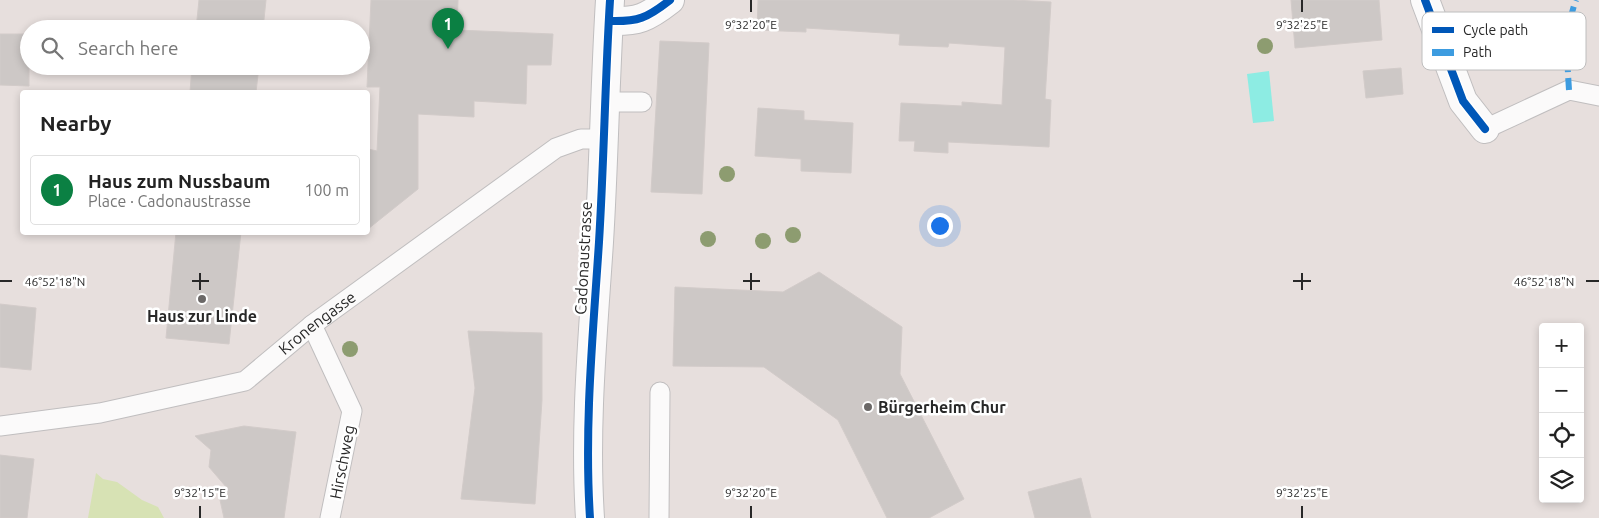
<!DOCTYPE html>
<html lang="en">
<head>
<meta charset="utf-8">
<style>
	body { margin:0; font-family:Ubuntu,sans-serif; background:#f6f6f6; color:#222 }
	.controls { position:absolute; right:15px; bottom:15px; display:grid; overflow:hidden; border-radius:5px; box-shadow:0 2px 8px #0003 }
	.controls button { width:45px; height:45px; display:grid; place-items:center; padding:0; border:0; border-bottom:1px solid #e0e0e0; background:#fff; color:#222; font:25px sans-serif }
	.you { position:absolute; left:939px; top:225px; width:18px; height:18px; margin:-12px; border:4px solid #fff; border-radius:50%; background:#1a73e8; box-shadow:0 0 0 8px #1a73e833 }
	.badge { display:grid; place-items:center; width:32px; height:32px; border-radius:50%; background:#0b8043; color:#fff; font-size:16px; font-weight:700 }
	.pin { position:absolute; translate:-50% -41px; filter:drop-shadow(0 1px 2px #0008) }
	.pin::after { content:''; position:absolute; top:26px; width:18px; height:15px; background:inherit; clip-path:polygon(0 0,100% 0,50% 100%) }
	.list { margin:0; padding:0; list-style:none }
	h2 { display:flex; justify-content:space-between; align-items:center; height:65px; margin:0; padding:0 20px; font-size:21px }
	h2 small { font-size:16px; font-weight:400; color:#767676 }
	.list li { display:grid; grid-template-columns:32px 1fr auto; gap:15px; align-items:center; box-sizing:border-box; height:70px; margin:0 10px 10px; padding:0 10px; border:1px solid #e0e0e0; border-radius:5px }
	.list b { display:block; font-size:19px; white-space:nowrap }
	.list p { margin:0; font-size:16px; white-space:nowrap; color:#767676 }
	.list em { font-size:16px; font-style:normal; color:#767676 }
	.icon { flex:none; width:28px; height:28px; fill:none; stroke:currentColor; stroke-width:2; stroke-linecap:round; stroke-linejoin:round }
	.map { position:relative; flex:none; width:1599px; height:518px; overflow:hidden }
	.search { position:absolute; background:#fff; box-shadow:0 2px 8px #0003; left:20px; top:20px; width:350px; height:55px; display:flex; align-items:center; gap:12px; box-sizing:border-box; padding:0 18px; border-radius:28px; color:#767676; font-size:19px }
	.panel { position:absolute; background:#fff; box-shadow:0 2px 8px #0003; left:20px; top:90px; width:350px; height:145px; border-radius:5px }
	.map>svg:first-child { display:block }
	.green { fill:#d7e2b4 }
	.water { fill:#8dece3 }
	.building { fill:#cdc8c6; stroke:#d2cbc9 }
	.lines { fill:none; stroke-linecap:round; stroke-linejoin:round }
	.lane-casing { stroke:#c0bebf; stroke-width:21 }
	.street-casing { stroke:#c0bebf; stroke-width:30 }
	.lane { stroke:#fbfafa; stroke-width:19 }
	.street { stroke:#fbfafa; stroke-width:28 }
	.quiet { stroke:#3d9ce0; stroke-width:6; stroke-dasharray:12 6; stroke-linecap:butt }
	.cycleway-casing { stroke:#fff; stroke-width:11 }
	.cycleway { stroke:#0057b8; stroke-width:8 }
	.tree { fill:#8d9c70 }
	.ticks { fill:none; stroke:#282828; stroke-width:2 }
	.poi-dot { fill:#6b6867; stroke:#fff; stroke-width:2 }
	.labels { text-anchor:middle; stroke-width:5; stroke-linejoin:round; paint-order:stroke }
	.street-label { font-size:16px; fill:#282828; stroke:#fff }
	.poi-label { font-size:16px; font-weight:bold; fill:#282828; stroke:#fff }
	.key { fill:#fff; stroke:#bebebe; stroke-width:1 }
	.key-label { font-size:14px; fill:#282828 }
	.ticks-label { font-size:12px; text-anchor:middle; fill:#282828; stroke:#fff; stroke-width:5; stroke-linejoin:round; paint-order:stroke }
</style>
</head>
<body>
<div class="map">
<svg width="1599" height="518" viewBox="0 0 1599 518">
	<rect width="100%" height="100%" fill="#e7dfdd"/>
	<!-- green -->
	<polygon class="green" points="96,473 103,479 117,482 142,500 158,507 164,518 88,518"/>
	<!-- water -->
	<polygon class="water" points="1269,71 1274,121 1253,123 1247,74"/>
	<!-- building -->
	<g class="building">
		<polygon points="199,0 266,0 263,29 196,29"/>
		<polygon points="371,0 458,0 457,30 553,34 551,65 527,65 526,104 474,101 474,117 418,114 418,189 368,229 368,149 377,151 380,87 367,87"/>
		<polygon points="758,0 1013,0 1051,2 1045,99 1051,100 1049,147 948,142 948,153 914,151 915,141 899,141 901,103 962,106 962,102 1002,105 1005,47 949,43 948,47 899,45 900,34 806,28 806,32 757,30"/>
		<polygon points="1291,0 1379,0 1382,40 1295,48"/>
		<polygon points="0,34 29,34 29,86 0,85"/>
		<polygon points="660,41 709,43 702,194 651,192"/>
		<polygon points="192,66 259,66 256,92 190,92"/>
		<polygon points="1401,68 1403,94 1366,98 1363,71"/>
		<polygon points="758,108 804,111 804,120 853,123 851,173 801,171 801,159 755,156"/>
		<polygon points="176,232 241,232 229,344 166,338"/>
		<polygon points="819,272 902,327 900,374 964,499 929,518 887,518 838,420 764,367 673,366 675,287 783,292"/>
		<polygon points="0,304 36,308 31,370 0,367"/>
		<polygon points="468,331 542,333 542,400 535,504 461,499 475,388"/>
		<polygon points="244,426 296,432 284,518 224,518 220,500 227,488 209,467 211,450 195,436"/>
		<polygon points="0,455 34,459 27,518 0,518"/>
		<polygon points="1081,478 1091,518 1035,518 1028,492"/>
	</g>
	<g class="lines">
		<!-- lane casing -->
		<g class="lane-casing">
			<g id="lane">
				<polyline points="605,102 642,102"/>
				<polyline points="1485,129 1569,90 1599,96"/>
				<polyline points="312,325 352,411 330,518"/>
				<path id="s1" d="M 0,426 L 100,413 L 245,381 L 312,325 L 556,148 L 581,139 L 603,139"/>
				<polyline points="659,518 660,392"/>
			</g>
		</g>
		<!-- street casing -->
		<g class="street-casing">
			<g id="street">
				<polyline points="1425,0 1463,101 1485,129"/>
				<path d="M 609,21 C 638,22 647,18 670,0"/>
				<path d="M 590,518 C 584,426 593,334 599,242 C 604,161 605,81 610,0"/>
			</g>
		</g>
		<!-- lane -->
		<use href="#lane" class="lane"/>
		<!-- street -->
		<use href="#street" class="street"/>
		<!-- quiet -->
		<path class="quiet" d="M 1569,90 C 1567,60 1565,29 1576,0"/>
		<!-- cycleway casing -->
		<g class="cycleway-casing">
			<g id="cycleway">
				<polyline points="1425,0 1463,101 1485,129"/>
				<path d="M 609,21 C 638,22 647,18 670,0"/>
				<path d="M 590,518 C 584,426 593,334 599,242 C 604,161 605,81 610,0"/>
			</g>
		</g>
		<!-- cycleway -->
		<use href="#cycleway" class="cycleway"/>
	</g>
	<!-- trees -->
	<g class="tree">
		<circle cx="1265" cy="46" r="8"/>
		<circle cx="727" cy="174" r="8"/>
		<circle cx="793" cy="235" r="8"/>
		<circle cx="708" cy="239" r="8"/>
		<circle cx="763" cy="241" r="8"/>
		<circle cx="350" cy="349" r="8"/>
	</g>
	<!-- ticks -->
	<path class="ticks" d="M 751,0 L 751,12M 1302,0 L 1302,12M 200,273 L 200,290M 751,273 L 751,290M 1302,273 L 1302,290M 0,281 L 12,281M 192,281 L 209,281M 743,281 L 760,281M 1293,281 L 1311,281M 1586,281 L 1599,281M 200,506 L 200,518M 751,506 L 751,518M 1302,506 L 1302,518"/>
	<!-- markers -->
	<g class="poi-dot">
		<circle cx="202" cy="299" r="5"/>
		<circle cx="868" cy="407" r="5"/>
	</g>
	<g class="labels">
		<!-- street labels -->
		<g class="street-label">
			<text transform="translate(583 258) rotate(-87)" y="6">Cadonaustrasse</text>
			<text dy="6" stroke="none"><textPath href="#s1" startOffset="342">Kronengasse</textPath></text>
			<text transform="translate(342 462) rotate(-79)" y="6">Hirschweg</text>
		</g>
		<!-- poi labels -->
		<g class="poi-label">
			<text x="202" y="322">Haus zur Linde</text>
			<text x="878" y="413" text-anchor="start">Bürgerheim Chur</text>
		</g>
	</g>
	<!-- legend -->
	<rect x="1422" y="12" width="164" height="58" rx="8" class="key"/>
	<rect x="1432" y="27" width="22" height="6" fill="#0057b8"/>
	<rect x="1432" y="49" width="22" height="7" fill="#3d9ce0"/>
	<g class="key-label">
		<text x="1463" y="35">Cycle path</text>
		<text x="1463" y="57">Path</text>
	</g>
	<g class="ticks-label">
		<text x="751" y="29">9°32'20"E</text>
		<text x="1302" y="29">9°32'25"E</text>
		<text x="55" y="286">46°52'18"N</text>
		<text x="1544" y="286">46°52'18"N</text>
		<text x="200" y="497">9°32'15"E</text>
		<text x="751" y="497">9°32'20"E</text>
		<text x="1302" y="497">9°32'25"E</text>
	</g>
</svg>
<div class="controls">
<button>+</button>
<button>−</button>
<button><svg class="icon" aria-label="locate" viewBox="0 0 24 24"><circle cx="12" cy="12" r="6"/><path d="M12 2v4M12 18v4M2 12h4M18 12h4"/></svg></button>
<button><svg class="icon" aria-label="layers" viewBox="0 0 24 24"><path d="M12 4l9 5-9 5-9-5zM3 14l9 5 9-5"/></svg></button>
</div>
<div class="you"></div>
<div class="pin badge" style="left:448px;top:49px">1</div>
<div class="search"><svg class="icon" aria-label="search" viewBox="0 0 24 24"><circle cx="10" cy="10" r="6"/><path d="M15 15l6 6"/></svg>Search here</div>
<section class="panel">
<h2>Nearby<small></small></h2>
<ul class="list">
<li><span class="badge">1</span><div><b>Haus zum Nussbaum</b><p>Place · Cadonaustrasse</p></div><em>100 m</em></li>
</ul>
</section>
</div>
</body>
</html>
